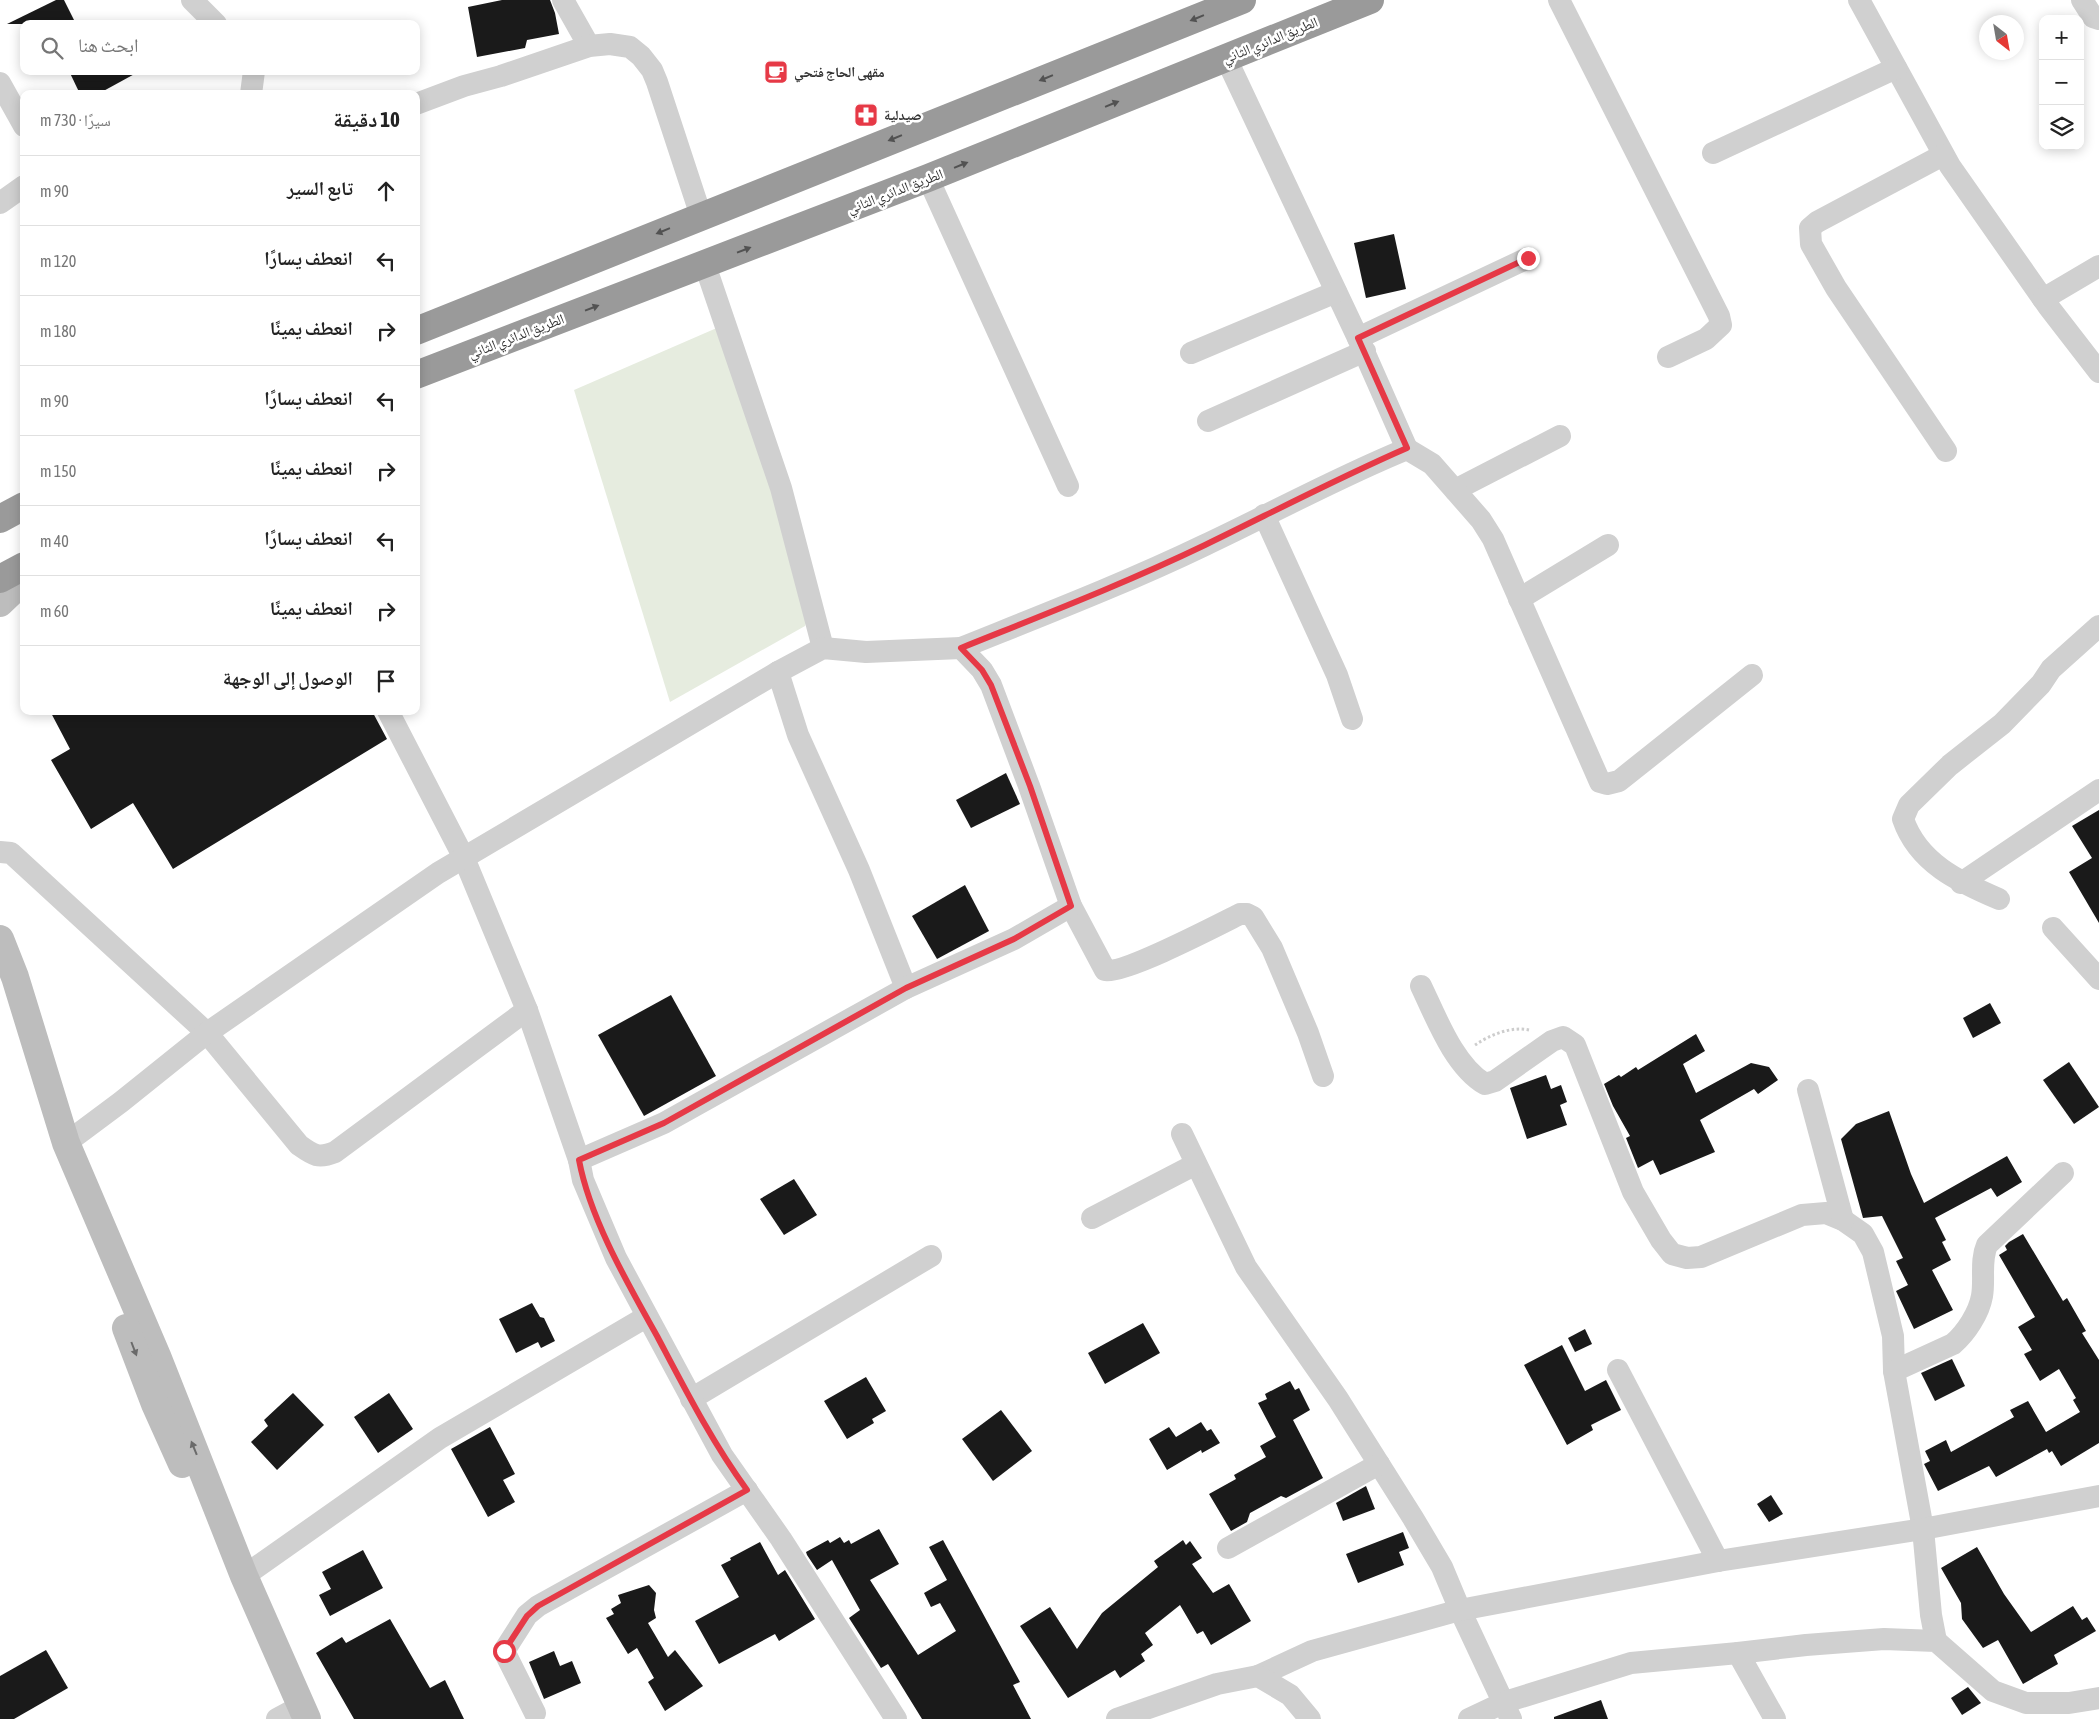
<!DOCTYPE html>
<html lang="ar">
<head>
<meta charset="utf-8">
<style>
	body { margin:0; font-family:"Asap Condensed","Noto Naskh Arabic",sans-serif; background:#f2f2f2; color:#222; direction:rtl }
	.controls { position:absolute; right:15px; top:15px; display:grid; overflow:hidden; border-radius:10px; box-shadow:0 2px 12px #0003 }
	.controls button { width:45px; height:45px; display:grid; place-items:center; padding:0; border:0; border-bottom:1px solid #e0e0e0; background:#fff; color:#222; font:25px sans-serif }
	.compass { position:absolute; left:1979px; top:15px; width:45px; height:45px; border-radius:50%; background:#fff; box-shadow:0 2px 12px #0003; rotate:149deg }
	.stop { position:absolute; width:15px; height:15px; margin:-11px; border:4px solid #e63946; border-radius:50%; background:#fff }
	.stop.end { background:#e63946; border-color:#fff; box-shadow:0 1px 5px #0008 }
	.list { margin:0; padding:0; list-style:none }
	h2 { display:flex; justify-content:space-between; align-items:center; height:65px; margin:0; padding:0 20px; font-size:21px }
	h2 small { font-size:16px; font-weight:400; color:#767676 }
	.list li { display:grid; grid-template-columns:32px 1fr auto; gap:15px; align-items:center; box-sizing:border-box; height:70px; padding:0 20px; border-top:1px solid #e0e0e0 }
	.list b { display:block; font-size:19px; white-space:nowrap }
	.list em { font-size:16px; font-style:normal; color:#767676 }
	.icon { flex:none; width:28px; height:28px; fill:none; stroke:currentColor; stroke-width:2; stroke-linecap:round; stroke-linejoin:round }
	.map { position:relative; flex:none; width:2099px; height:1719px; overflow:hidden; direction:ltr }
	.search { position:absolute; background:#fff; box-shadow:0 2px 12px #0003; left:20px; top:20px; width:400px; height:55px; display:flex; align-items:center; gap:12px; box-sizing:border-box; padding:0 18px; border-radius:10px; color:#767676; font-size:19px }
	.panel { position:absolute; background:#fff; box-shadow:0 2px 12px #0003; left:20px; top:90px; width:400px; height:625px; border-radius:10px; direction:rtl }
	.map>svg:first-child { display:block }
	.green { fill:#e6ecdf }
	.building { fill:#1a1a1a }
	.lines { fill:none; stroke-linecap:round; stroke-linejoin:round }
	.path { stroke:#cdcdcd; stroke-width:3; stroke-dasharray:2.5 2.5; stroke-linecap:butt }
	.street { stroke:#d0d0d0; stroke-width:22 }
	.secondary { stroke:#bdbdbd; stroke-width:28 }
	.highway { stroke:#9a9a9a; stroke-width:28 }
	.oneway { fill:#525252 }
	.oneway2 { fill:#6a6a6a }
	.route { stroke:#e63946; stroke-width:6 }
	.labels { text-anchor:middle; stroke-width:5; stroke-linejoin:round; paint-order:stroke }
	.street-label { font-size:14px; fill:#333; stroke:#fff }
	.poi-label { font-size:14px; font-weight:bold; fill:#333; stroke:#fff; text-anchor:start }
</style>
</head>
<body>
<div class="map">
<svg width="2099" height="1719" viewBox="0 0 2099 1719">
	<rect width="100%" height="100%" fill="#fff"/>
	<!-- green -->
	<polygon class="green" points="719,327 810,613 805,626 670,702 574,390"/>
	<!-- building -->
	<g class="building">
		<polygon points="56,0 64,0 76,24 7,24"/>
		<polygon points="502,0 550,0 555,13 559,34 527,40 525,48 477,57 468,7"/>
		<polygon points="69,71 140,71 98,94 80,94"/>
		<polygon points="1394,234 1406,289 1366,298 1354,243"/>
		<polygon points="50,711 372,711 387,739 173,869 133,803 91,829 51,760 70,749"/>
		<polygon points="1006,773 1020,804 971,828 956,800"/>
		<polygon points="2099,810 2099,923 2069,872 2092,858 2072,826"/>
		<polygon points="965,885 989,931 937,959 912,916"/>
		<polygon points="671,995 716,1076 644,1116 598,1035"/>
		<polygon points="1990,1003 2001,1023 1973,1038 1963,1018"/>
		<polygon points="1696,1034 1705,1051 1683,1064 1696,1093 1751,1063 1769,1067 1778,1080 1758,1094 1754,1089 1700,1120 1715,1152 1660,1175 1653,1160 1638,1168 1626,1138 1630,1136 1613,1106 1604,1084 1619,1075 1621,1077 1636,1067 1638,1070"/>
		<polygon points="2069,1062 2099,1107 2074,1124 2043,1080"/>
		<polygon points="1546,1075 1551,1089 1561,1085 1567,1102 1560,1105 1567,1125 1527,1139 1510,1088"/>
		<polygon points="1889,1111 1911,1174 1924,1203 2007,1156 2022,1182 1997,1197 1991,1188 1935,1218 1946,1240 1942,1242 1951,1260 1932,1270 1953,1310 1914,1329 1896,1291 1908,1285 1896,1261 1903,1258 1882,1216 1863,1218 1841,1139 1856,1124"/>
		<polygon points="794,1179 817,1215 784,1235 760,1199"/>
		<polygon points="2023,1234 2063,1301 2067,1298 2086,1331 2082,1333 2099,1360 2099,1443 2061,1466 2052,1451 2049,1453 2047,1449 1996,1477 1989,1466 1938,1491 1924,1464 1930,1461 1925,1451 1946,1440 1951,1452 2014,1417 2010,1410 2028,1401 2046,1432 2080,1412 2073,1400 2076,1398 2059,1369 2040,1381 2024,1354 2032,1350 2018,1327 2035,1317 1999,1255 2007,1250 2005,1246 2009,1242"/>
		<polygon points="532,1303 540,1317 544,1318 555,1341 541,1348 538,1342 516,1353 499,1319"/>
		<polygon points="1143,1323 1160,1353 1105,1384 1088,1353"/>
		<polygon points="1585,1329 1592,1344 1575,1352 1568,1338"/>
		<polygon points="1562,1345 1585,1391 1606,1380 1621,1410 1591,1425 1593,1430 1567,1445 1524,1365"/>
		<polygon points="1952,1359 1965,1386 1935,1401 1921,1373"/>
		<polygon points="866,1377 886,1411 872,1419 874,1423 847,1439 824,1401"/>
		<polygon points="1290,1381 1295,1390 1299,1388 1310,1410 1293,1420 1323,1478 1286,1498 1281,1496 1250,1513 1247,1522 1231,1531 1209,1494 1236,1479 1234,1475 1266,1457 1260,1446 1276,1437 1258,1403 1267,1399 1265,1394"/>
		<polygon points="293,1393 324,1425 277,1470 251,1442 268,1426 264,1420"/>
		<polygon points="389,1393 413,1429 378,1453 354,1417"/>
		<polygon points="1001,1410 1032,1451 993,1481 962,1439"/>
		<polygon points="1201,1422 1207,1431 1211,1429 1220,1443 1202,1453 1201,1450 1167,1470 1149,1439 1169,1427 1176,1437"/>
		<polygon points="490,1427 515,1474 503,1480 515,1502 488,1517 451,1449"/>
		<polygon points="1366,1486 1375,1509 1343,1521 1336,1503"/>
		<polygon points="1771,1495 1783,1514 1769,1522 1757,1504"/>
		<polygon points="879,1529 899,1564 870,1580 918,1655 956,1631 940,1603 931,1607 924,1593 947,1580 929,1547 943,1540 1020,1682 1013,1685 1031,1719 922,1719 888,1664 881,1668 849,1618 860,1610 832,1560 817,1570 807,1555 806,1552 828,1540 830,1543 840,1537 844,1543 849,1540 851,1544"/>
		<polygon points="1403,1532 1409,1548 1399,1552 1404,1565 1358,1583 1346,1554"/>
		<polygon points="1183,1540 1186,1545 1190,1541 1202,1558 1192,1564 1213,1593 1229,1584 1251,1621 1211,1645 1203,1631 1197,1634 1180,1605 1145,1633 1153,1645 1141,1654 1145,1661 1120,1678 1115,1670 1068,1698 1020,1626 1050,1607 1077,1649 1102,1613 1158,1567 1154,1561"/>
		<polygon points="760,1542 778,1575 785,1570 815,1619 779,1641 775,1634 719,1664 695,1621 739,1597 721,1565 731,1560 730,1558"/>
		<polygon points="1977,1547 2004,1594 2031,1632 2073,1606 2082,1620 2087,1617 2096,1631 2054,1655 2058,1664 2023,1684 1998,1640 1983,1648 1962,1619 1961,1603 1941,1568"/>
		<polygon points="363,1550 383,1588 330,1616 319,1595 331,1589 322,1572"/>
		<polygon points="649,1585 656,1593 654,1610 656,1618 648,1623 668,1657 675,1650 703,1686 665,1711 648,1682 654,1678 637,1648 628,1654 606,1618 614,1614 611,1609 621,1603 618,1595"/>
		<polygon points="390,1619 430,1688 445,1680 464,1719 354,1719 316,1653 342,1637 346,1643"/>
		<polygon points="46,1650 68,1688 14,1719 0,1719 0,1676"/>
		<polygon points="554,1651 560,1666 572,1661 581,1683 544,1699 529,1662"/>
		<polygon points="1968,1687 1981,1703 1962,1715 1951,1698"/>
		<polygon points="1601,1700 1608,1719 1554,1719 1554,1717"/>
	</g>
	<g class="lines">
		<!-- path -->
		<path class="path" d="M 1475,1045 C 1490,1035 1511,1026 1529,1030"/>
		<!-- street -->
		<g class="street">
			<polyline points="192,0 216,24"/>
			<polyline points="563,0 589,46"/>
			<polyline points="1559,0 1719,316 1721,325 1706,339 1668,357"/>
			<polyline points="1859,0 1950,166 2048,306 2099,372"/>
			<polyline points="2082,0 2093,17 2099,19"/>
			<polyline points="1226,58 1358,338 1407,449"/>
			<polyline points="0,83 24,126"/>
			<polyline points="251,94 254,71"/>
			<polyline points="416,104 464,86 501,76 589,46 610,44 630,47 641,56 652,70 657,82 701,216"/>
			<polyline points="1713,153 1896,68"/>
			<polyline points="1943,155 1817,222 1810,228 1811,244 1836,288 1946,451"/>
			<polyline points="928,178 1068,486"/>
			<polyline points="0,203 24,186"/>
			<polyline points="705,265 781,488 823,648"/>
			<polyline points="2043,299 2099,266"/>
			<polyline points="1358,338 1528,258"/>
			<polyline points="1191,353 1336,292"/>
			<polyline points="1208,421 1365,351"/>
			<polyline points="1455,490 1560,436"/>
			<polyline points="1264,515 1337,675 1352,719"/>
			<polyline points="1519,599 1608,545"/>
			<path d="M 961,648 C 1043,615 1126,583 1205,545 C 1273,513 1338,477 1407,449 L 1432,464 L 1481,520 L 1493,539 L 1600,782 L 1607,784 L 1619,781 L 1752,675"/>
			<polyline points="778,672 798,735 859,870 906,988"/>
			<polyline points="388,711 464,858 527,1010 579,1160"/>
			<path d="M 0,852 L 11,853 L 207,1033 L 299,1145 C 313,1155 318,1159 335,1152 L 527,1010"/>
			<polyline points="1961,883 2099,790"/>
			<path d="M 1999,899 C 1959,882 1918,863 1903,819 L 1909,805 L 1950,765 L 2002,724 L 2041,684 L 2051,669 L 2099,626"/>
			<polyline points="2053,928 2099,979"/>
			<path d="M 1421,986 C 1436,1017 1454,1066 1485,1084 L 1495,1081 L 1552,1041 L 1563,1037 L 1575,1045 L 1633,1192 L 1661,1240 L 1672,1254 L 1687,1258 L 1701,1257 L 1802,1215 L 1826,1213 L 1843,1220 L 1863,1234 L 1873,1252 L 1893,1336 L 1894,1371 L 1923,1529 L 1931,1615 L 1936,1641"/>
			<polyline points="1808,1090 1843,1220"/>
			<polyline points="1182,1134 1246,1267 1338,1399 1413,1518 1442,1567 1460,1610 1511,1719"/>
			<path d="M 66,1143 L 121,1102 L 207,1033 L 438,873 L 778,672 L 823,648 L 866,652 L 961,648 L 982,670 L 991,685 L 1029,786 L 1071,906 L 1105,970 C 1122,975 1218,925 1240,914 L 1247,914 L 1253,917 L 1272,948 L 1308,1033 L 1323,1076"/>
			<polyline points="1092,1218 1196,1164"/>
			<polyline points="1618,1370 1718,1561"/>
			<path d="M 1894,1371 L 1953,1344 C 1966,1333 1979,1313 1982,1296 C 1985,1279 1980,1261 1987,1245 L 2063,1173"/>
			<polyline points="691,1399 931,1256"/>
			<polyline points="1228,1548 1379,1464"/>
			<polyline points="244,1576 440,1438 646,1317"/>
			<polyline points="1738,1653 1775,1719"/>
			<polyline points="1258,1676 1312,1651 1460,1610 1718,1561 1923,1529 2099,1496"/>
			<polyline points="535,1713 504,1651 527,1615 538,1606 747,1490"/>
			<polyline points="277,1719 290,1712"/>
			<polyline points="896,1719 781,1539 722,1455 616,1258 583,1180 579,1160 664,1123 906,988 1014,939 1071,906"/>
			<polyline points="1117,1719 1217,1684 1258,1676 1290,1695 1310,1719"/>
			<polyline points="1469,1719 1505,1702 1631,1663 1738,1653 1806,1645 1884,1639 1936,1641 1993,1691 2026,1703 2069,1703 2099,1698"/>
		</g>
		<!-- secondary -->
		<g class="secondary">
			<polyline points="0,603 24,580"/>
			<polyline points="0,939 15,977 66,1143 157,1356 244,1576 307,1719"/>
			<polyline points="126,1328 155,1404 182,1464"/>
		</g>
		<!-- highway -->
		<g class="highway">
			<polyline points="416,331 1242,0"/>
			<polyline points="416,375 928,178 1370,0"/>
			<polyline points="0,519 24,506"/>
			<polyline points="0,579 24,566"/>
		</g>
	</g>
	<!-- one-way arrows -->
	<defs><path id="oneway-solid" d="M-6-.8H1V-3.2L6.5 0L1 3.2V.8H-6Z" transform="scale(1.25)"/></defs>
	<g class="oneway">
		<use href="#oneway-solid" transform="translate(1197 18) rotate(158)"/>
		<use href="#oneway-solid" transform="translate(1046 78) rotate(158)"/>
		<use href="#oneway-solid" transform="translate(1112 104) rotate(-22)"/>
		<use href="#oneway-solid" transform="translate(895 138) rotate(158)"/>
		<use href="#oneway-solid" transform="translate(961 165) rotate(-22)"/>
		<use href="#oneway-solid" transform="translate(663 231) rotate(158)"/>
		<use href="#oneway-solid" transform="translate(744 250) rotate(-21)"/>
		<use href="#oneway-solid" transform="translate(592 308) rotate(-21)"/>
	</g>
	<g class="oneway2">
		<use href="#oneway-solid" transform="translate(134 1349) rotate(69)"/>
		<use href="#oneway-solid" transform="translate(194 1448) rotate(-112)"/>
	</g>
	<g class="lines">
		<!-- route -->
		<path class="route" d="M 504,1651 L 527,1616 L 538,1606 L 747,1490 C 712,1442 685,1389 657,1336 C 628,1284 590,1219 579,1160 L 664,1123 L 906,988 L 1014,939 L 1071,906 L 1030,786 L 991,685 L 982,670 L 961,648 C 1043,615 1126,583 1205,545 C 1273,512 1338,478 1407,448 L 1358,338 L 1528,258"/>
	</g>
	<!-- icons -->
	<defs>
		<g id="cafe-square" transform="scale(1.25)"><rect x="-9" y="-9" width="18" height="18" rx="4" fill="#e63946" stroke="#fff"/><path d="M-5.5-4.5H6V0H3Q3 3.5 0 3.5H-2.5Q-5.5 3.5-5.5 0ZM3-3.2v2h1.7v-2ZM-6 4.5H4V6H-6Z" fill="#fff"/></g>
		<g id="pharmacy-square" transform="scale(1.25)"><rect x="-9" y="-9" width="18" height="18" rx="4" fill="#e63946" stroke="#fff"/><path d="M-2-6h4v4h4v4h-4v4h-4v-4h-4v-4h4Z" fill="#fff"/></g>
	</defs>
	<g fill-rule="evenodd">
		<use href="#cafe-square" x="776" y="72"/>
		<use href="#pharmacy-square" x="866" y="115"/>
	</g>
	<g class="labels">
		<!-- street labels -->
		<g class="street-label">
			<text transform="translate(1270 40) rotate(-22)" y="5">الطريق الدائري الثاني</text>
			<text transform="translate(895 191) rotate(-21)" y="5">الطريق الدائري الثاني</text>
			<text transform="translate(516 336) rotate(-21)" y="5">الطريق الدائري الثاني</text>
		</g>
		<!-- poi labels -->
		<g class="poi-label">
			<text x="794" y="77">مقهى الحاج فتحي</text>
			<text x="884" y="120">صيدلية</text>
		</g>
	</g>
</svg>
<div class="controls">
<button>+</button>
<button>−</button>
<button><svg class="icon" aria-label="layers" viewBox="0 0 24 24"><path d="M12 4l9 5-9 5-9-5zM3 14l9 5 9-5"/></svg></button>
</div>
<svg class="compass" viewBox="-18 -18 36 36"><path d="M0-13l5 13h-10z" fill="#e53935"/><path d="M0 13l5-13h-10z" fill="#767676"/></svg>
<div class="stop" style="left:504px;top:1651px"></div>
<div class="stop end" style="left:1528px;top:258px"></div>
<div class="search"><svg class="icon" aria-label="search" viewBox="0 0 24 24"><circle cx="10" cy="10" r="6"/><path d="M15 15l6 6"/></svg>ابحث هنا</div>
<section class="panel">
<h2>10 دقيقة<small>سيرًا · 730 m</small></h2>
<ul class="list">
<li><svg class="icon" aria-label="ahead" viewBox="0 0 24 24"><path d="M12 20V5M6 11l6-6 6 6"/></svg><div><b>تابع السير</b></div><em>90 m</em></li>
<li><svg class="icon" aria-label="left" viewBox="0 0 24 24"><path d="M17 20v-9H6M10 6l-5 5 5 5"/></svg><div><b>انعطف يسارًا</b></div><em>120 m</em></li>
<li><svg class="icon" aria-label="right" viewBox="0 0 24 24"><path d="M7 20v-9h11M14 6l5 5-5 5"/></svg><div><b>انعطف يمينًا</b></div><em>180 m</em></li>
<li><svg class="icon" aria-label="left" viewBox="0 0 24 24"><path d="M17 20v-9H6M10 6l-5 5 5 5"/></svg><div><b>انعطف يسارًا</b></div><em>90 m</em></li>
<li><svg class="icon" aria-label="right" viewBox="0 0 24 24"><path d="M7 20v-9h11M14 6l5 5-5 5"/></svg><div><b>انعطف يمينًا</b></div><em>150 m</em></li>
<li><svg class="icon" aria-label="left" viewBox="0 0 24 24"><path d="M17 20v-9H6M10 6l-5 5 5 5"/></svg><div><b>انعطف يسارًا</b></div><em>40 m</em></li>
<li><svg class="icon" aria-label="right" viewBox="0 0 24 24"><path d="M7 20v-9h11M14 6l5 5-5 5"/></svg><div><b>انعطف يمينًا</b></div><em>60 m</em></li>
<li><svg class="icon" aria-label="arrive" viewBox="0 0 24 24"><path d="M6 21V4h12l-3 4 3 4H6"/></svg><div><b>الوصول إلى الوجهة</b></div></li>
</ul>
</section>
</div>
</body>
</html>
